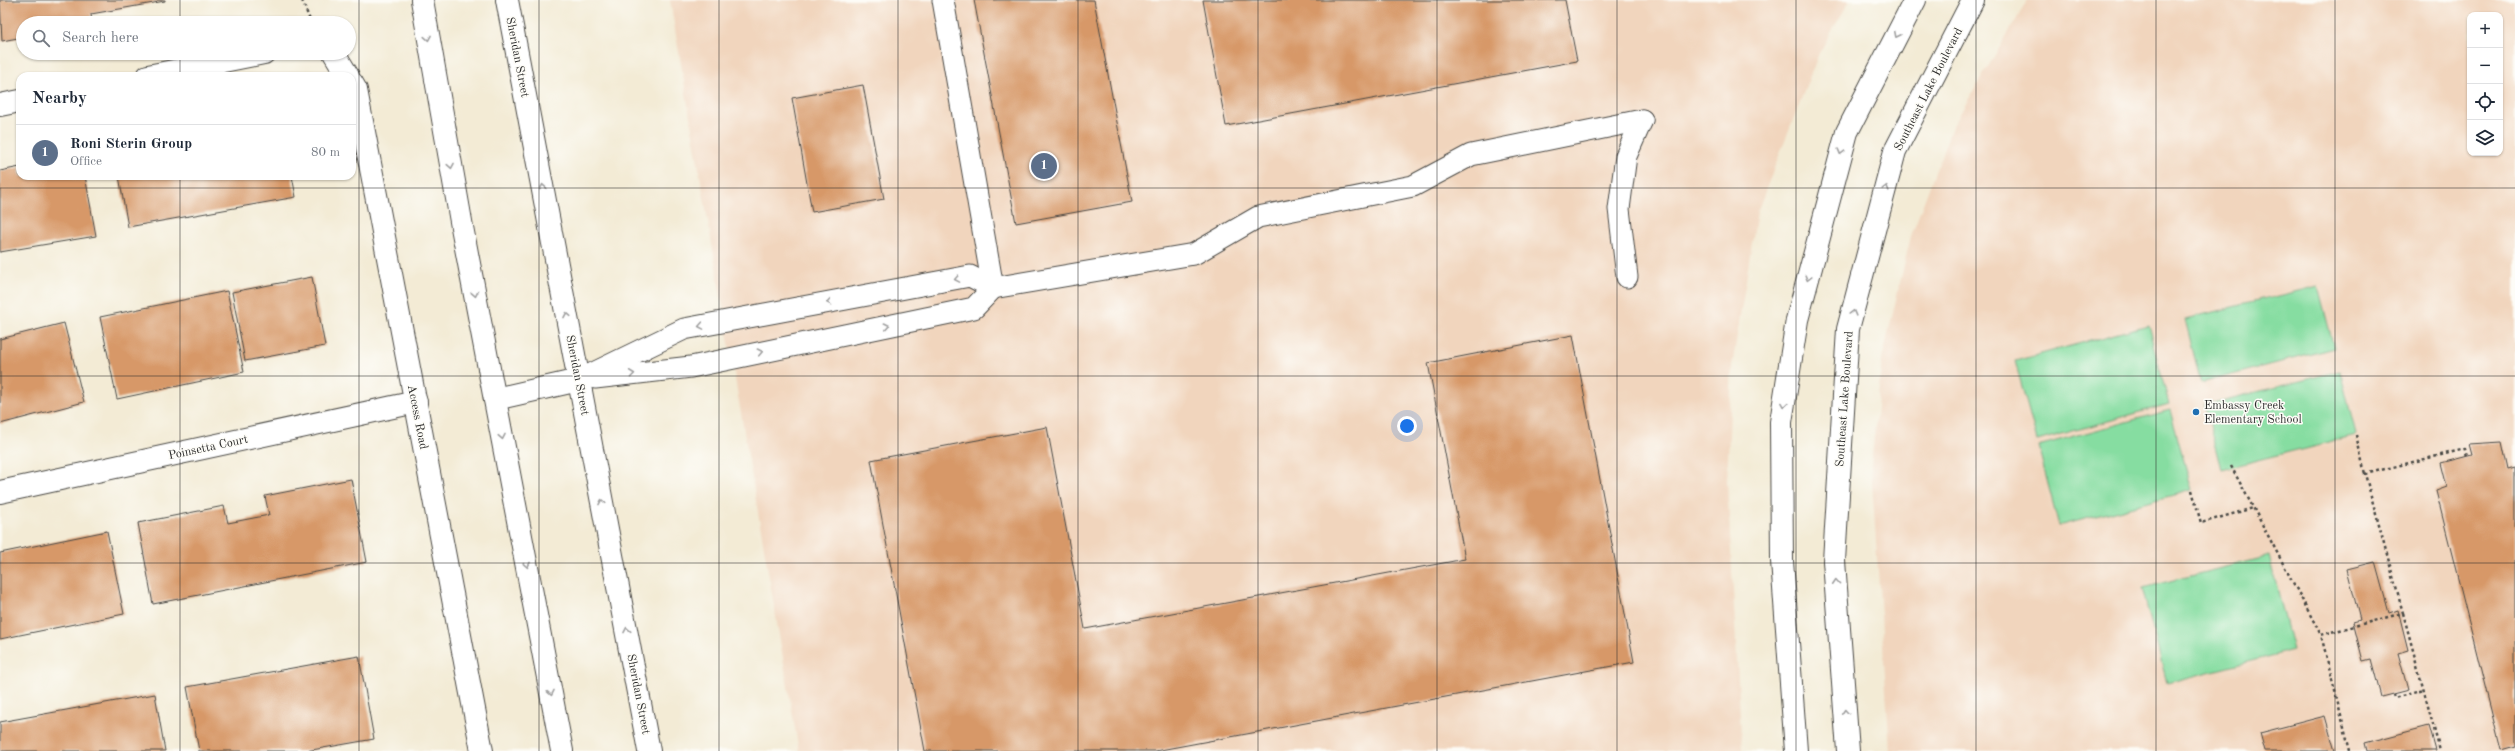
<!DOCTYPE html>
<html lang="en">
<head>
<meta charset="utf-8">
<style>
	body { margin:0; font-family:"Old Standard TT",serif; background:#f2f2f3; color:#1f2937 }
	.controls { position:absolute; right:12px; top:12px; display:grid; overflow:hidden; border-radius:8px; box-shadow:0 1px 3px #0004 }
	.controls button { width:36px; height:36px; display:grid; place-items:center; padding:0; border:0; border-bottom:1px solid #e0e1e3; background:#fff; color:#1f2937; font:20px sans-serif }
	.you { position:absolute; left:1407px; top:426px; width:14px; height:14px; margin:-10px; border:3px solid #fff; border-radius:50%; background:#1a73e8; box-shadow:0 0 0 6px #1a73e833 }
	.badge { display:grid; place-items:center; width:26px; height:26px; border-radius:50%; background:#1f6fb2; color:#fff; font-size:13px; font-weight:700 }
	.pin { position:absolute; translate:-50% -50%; border:2px solid #fff; box-shadow:0 1px 4px #0006 }
	.list { margin:0; padding:0; list-style:none }
	h2 { display:flex; justify-content:space-between; align-items:center; height:52px; margin:0; padding:0 16px; font-size:17px }
	h2 small { font-size:13px; font-weight:400; color:#747a83 }
	.list li { display:grid; grid-template-columns:26px 1fr auto; gap:12px; align-items:center; box-sizing:border-box; height:56px; padding:0 16px; border-top:1px solid #e0e1e3 }
	.list b { display:block; font-size:15px; white-space:nowrap }
	.list p { margin:0; font-size:13px; white-space:nowrap; color:#747a83 }
	.list em { font-size:13px; font-style:normal; color:#747a83 }
	.icon { flex:none; width:22px; height:22px; fill:none; stroke:currentColor; stroke-width:2; stroke-linecap:round; stroke-linejoin:round }
	.map { position:relative; flex:none; width:2515px; height:751px; overflow:hidden }
	.search { position:absolute; background:#fff; box-shadow:0 1px 3px #0004; left:16px; top:16px; width:340px; height:44px; display:flex; align-items:center; gap:10px; box-sizing:border-box; padding:0 14px; border-radius:22px; color:#747a83; font-size:15px }
	.panel { position:absolute; background:#fff; box-shadow:0 1px 3px #0004; left:16px; top:72px; width:340px; height:108px; border-radius:12px }
	.map>svg:first-child { display:block }
	.built { fill:#f1d5bd; fill-rule:evenodd }
	.green { fill:#86dda1; stroke:#588466 }
	.building { fill:#d79868 }
	.lines { fill:none; stroke-linecap:round; stroke-linejoin:round }
	.service-casing { stroke:#494844; stroke-width:23 }
	.minor-casing { stroke:#494844; stroke-width:24 }
	.primary-casing { stroke:#494844; stroke-width:24 }
	.path { stroke:#494844; stroke-width:2.5; stroke-dasharray:3 3; stroke-linecap:butt }
	.service { stroke:#fff; stroke-width:21 }
	.minor { stroke:#fff; stroke-width:22 }
	.primary { stroke:#fff; stroke-width:22 }
	.oneway { stroke:#a0a0a0 }
	.grid { fill:none; stroke:#2b2b2b; stroke-width:1; stroke-opacity:0.55 }
	.poi-dot { fill:#1f6fb2; stroke:#fdfcf7; stroke-width:1.5 }
	.labels { text-anchor:middle; stroke-width:3; stroke-linejoin:round; paint-order:stroke }
	.street-label { font-size:12px; fill:#2b2b2b; stroke:#fdfcf7 }
	.poi-label { font-size:12px; fill:#2b2b2b; stroke:#fdfcf7; text-anchor:start }
</style>
</head>
<body>
<div class="map">
<svg width="2515" height="751" viewBox="0 0 2515 751">
	<rect width="100%" height="100%" fill="#fdfcf7"/>
	<filter id="ink" filterUnits="userSpaceOnUse"><feTurbulence type="fractalNoise" baseFrequency=".025" numOctaves="2"/><feDisplacementMap in="SourceGraphic" scale="8" xChannelSelector="R" yChannelSelector="G"/><feConvolveMatrix kernelMatrix="1 2 1 2 8 2 1 2 1" color-interpolation-filters="sRGB"/></filter>
	<filter id="wash" filterUnits="userSpaceOnUse"><feTurbulence type="fractalNoise" baseFrequency=".012" numOctaves="4" result="noise"/><feDisplacementMap in="SourceGraphic" scale="16" xChannelSelector="R" yChannelSelector="G"/><feGaussianBlur stdDeviation="0.9" result="paint"/><feColorMatrix in="noise" values="0 0 0 0 0 0 0 0 0 0 0 0 0 0 0 0 0 1.4 0 .05"/><feComposite in="paint" operator="in"/></filter>
	<g filter="url(#wash)">
		<rect width="100%" height="100%" fill="#f3ebd5"/>
		<!-- built -->
		<g class="built">
			<polygon points="670,0 1850,0 1819,53 1757,212 1732,366 1727,481 1742,751 799,751"/>
			<path d="M 2028,0 L 2515,0 L 2515,751 L 1890,751 L 1871,466 L 1882,359 L 1911,236 L 1952,127 ZM 2470,15 L 2500,15 L 2500,153 L 2470,153 Z"/>
		</g>
		<!-- green -->
		<g class="green">
			<polygon points="2318,286 2334,348 2201,383 2185,319"/>
			<polygon points="2148,325 2169,404 2037,441 2015,361"/>
			<polygon points="2340,371 2356,435 2222,469 2205,405"/>
			<polygon points="2170,410 2192,490 2059,526 2038,446"/>
			<polygon points="2269,556 2293,650 2167,683 2142,588"/>
		</g>
		<g id="blocks">
			<!-- building -->
			<g class="building">
				<polygon points="0,0 165,0 165,1 91,14 92,23 23,23 23,37 2,41"/>
				<polygon points="974,0 1094,0 1132,202 1016,223"/>
				<polygon points="1203,0 1565,0 1577,61 1226,126"/>
				<polygon points="863,85 884,199 812,212 792,98"/>
				<polygon points="20,167 20,176 85,176 96,236 0,252 0,171"/>
				<polygon points="119,176 292,176 296,197 128,227"/>
				<polygon points="312,277 325,346 245,361 232,292"/>
				<polygon points="227,291 244,372 117,399 100,317"/>
				<polygon points="64,323 84,402 0,424 0,339"/>
				<polygon points="1573,335 1634,662 1155,751 925,751 871,460 1047,427 1085,629 1465,559 1428,363"/>
				<polygon points="2502,442 2508,470 2515,468 2515,746 2501,750 2436,491 2447,487 2441,463 2472,455 2469,444"/>
				<polygon points="351,479 367,562 153,604 138,523 224,506 228,523 269,515 265,496"/>
				<polygon points="107,531 124,614 0,639 0,553"/>
				<polygon points="2375,562 2389,613 2398,610 2408,650 2398,653 2408,690 2381,697 2371,659 2363,661 2353,622 2360,620 2347,569"/>
				<polygon points="359,656 374,739 306,751 199,751 187,687"/>
				<polygon points="155,694 165,751 0,751 0,722"/>
				<polygon points="2325,716 2335,751 2265,751 2260,733"/>
				<polygon points="2429,726 2436,751 2367,751 2365,743"/>
			</g>
		</g>
	</g>
	<g filter="url(#ink)">
		<use href="#blocks" fill-opacity="0" stroke="#494844" stroke-width="1"/>
		<g class="lines">
			<!-- service casing -->
			<g class="service-casing">
				<g id="service">
					<polyline points="943,0 993,288"/>
					<polyline points="1627,277 1619,209 1626,156 1642,120"/>
					<polyline points="595,378 691,367 974,308 993,288"/>
					<polyline points="579,380 684,329 970,276 993,288 1194,254 1258,217 1413,186 1471,155 1642,120"/>
				</g>
			</g>
			<!-- minor casing -->
			<g class="minor-casing">
				<g id="minor">
					<polyline points="334,53 348,76"/>
					<polyline points="148,76 264,53"/>
					<polyline points="352,83 356,90 482,751"/>
					<polyline points="0,105 20,101"/>
					<polyline points="0,492 416,402"/>
					<polyline points="1796,751 1782,561 1781,422 1797,320 1847,132 1915,0"/>
					<polyline points="1848,751 1834,561 1848,329 1895,151 1973,0"/>
				</g>
			</g>
			<!-- primary casing -->
			<g class="primary-casing">
				<g id="primary">
					<polyline points="422,0 462,227 562,751"/>
					<polyline points="507,0 649,751"/>
					<polyline points="495,399 579,380"/>
				</g>
			</g>
			<!-- path -->
			<g class="path">
				<polyline points="302,0 311,23"/>
				<polyline points="2356,435 2365,474"/>
				<polyline points="2231,466 2321,635"/>
				<polyline points="2192,490 2201,523 2253,508"/>
				<polyline points="2403,613 2440,751"/>
				<polyline points="2393,694 2394,698 2424,690"/>
				<polyline points="2350,751 2321,635 2403,613 2365,474 2465,449 2467,457"/>
			</g>
			<!-- service -->
			<use href="#service" class="service"/>
			<!-- minor -->
			<use href="#minor" class="minor"/>
			<!-- primary -->
			<use href="#primary" class="primary"/>
		</g>
		<!-- one-way arrows -->
		<defs><path id="oneway-chevron" d="M-2-3.5L2.5 0L-2 3.5" fill="none" stroke-width="1.6" stroke-linecap="round" stroke-linejoin="round"/></defs>
		<g class="oneway">
			<use href="#oneway-chevron" transform="translate(1897 35) rotate(117)"/>
			<use href="#oneway-chevron" transform="translate(428 38) rotate(80)"/>
			<use href="#oneway-chevron" transform="translate(1841 152) rotate(105)"/>
			<use href="#oneway-chevron" transform="translate(451 166) rotate(80)"/>
			<use href="#oneway-chevron" transform="translate(543 187) rotate(-101)"/>
			<use href="#oneway-chevron" transform="translate(1886 188) rotate(-75)"/>
			<use href="#oneway-chevron" transform="translate(1808 278) rotate(105)"/>
			<use href="#oneway-chevron" transform="translate(957 279) rotate(170)"/>
			<use href="#oneway-chevron" transform="translate(475 294) rotate(79)"/>
			<use href="#oneway-chevron" transform="translate(829 302) rotate(170)"/>
			<use href="#oneway-chevron" transform="translate(1853 313) rotate(-75)"/>
			<use href="#oneway-chevron" transform="translate(567 315) rotate(-101)"/>
			<use href="#oneway-chevron" transform="translate(701 326) rotate(170)"/>
			<use href="#oneway-chevron" transform="translate(887 326) rotate(-12)"/>
			<use href="#oneway-chevron" transform="translate(760 352) rotate(-12)"/>
			<use href="#oneway-chevron" transform="translate(632 374) rotate(-7)"/>
			<use href="#oneway-chevron" transform="translate(1784 405) rotate(99)"/>
			<use href="#oneway-chevron" transform="translate(502 437) rotate(79)"/>
			<use href="#oneway-chevron" transform="translate(602 502) rotate(-101)"/>
			<use href="#oneway-chevron" transform="translate(527 565) rotate(79)"/>
			<use href="#oneway-chevron" transform="translate(1836 582) rotate(-94)"/>
			<use href="#oneway-chevron" transform="translate(627 630) rotate(-101)"/>
			<use href="#oneway-chevron" transform="translate(551 693) rotate(79)"/>
			<use href="#oneway-chevron" transform="translate(1845 712) rotate(-94)"/>
		</g>
	</g>
	<!-- grid -->
	<path class="grid" d="M 180,0 L 180,23M 359,0 L 359,751M 539,0 L 539,751M 719,0 L 719,751M 898,0 L 898,751M 1078,0 L 1078,751M 1258,0 L 1258,751M 1437,0 L 1437,751M 1617,0 L 1617,751M 1796,0 L 1796,751M 1976,0 L 1976,751M 2156,0 L 2156,751M 2335,0 L 2335,751M 180,53 L 180,76M 180,176 L 180,751M 0,188 L 2515,188M 0,376 L 2515,376M 0,563 L 2515,563"/>
	<!-- markers -->
	<circle class="poi-dot" cx="2196" cy="412" r="4"/>
	<g class="labels">
		<!-- street labels -->
		<g class="street-label">
			<text transform="translate(518 57) rotate(79)" y="4">Sheridan Street</text>
			<text transform="translate(1928 89) rotate(-63)" y="4">Southeast Lake Boulevard</text>
			<text transform="translate(578 375) rotate(79)" y="4">Sheridan Street</text>
			<text transform="translate(1844 399) rotate(-86)" y="4">Southeast Lake Boulevard</text>
			<text transform="translate(418 417) rotate(79)" y="4">Access Road</text>
			<text transform="translate(208 447) rotate(-12)" y="4">Poinsetta Court</text>
			<text transform="translate(639 694) rotate(79)" y="4">Sheridan Street</text>
		</g>
		<!-- poi labels -->
		<g class="poi-label">
			<text x="2204" y="409">Embassy Creek<tspan x="2204" dy="14">Elementary School</tspan></text>
		</g>
	</g>
</svg>
<div class="controls">
<button>+</button>
<button>−</button>
<button><svg class="icon" aria-label="locate" viewBox="0 0 24 24"><circle cx="12" cy="12" r="6"/><path d="M12 2v4M12 18v4M2 12h4M18 12h4"/></svg></button>
<button><svg class="icon" aria-label="layers" viewBox="0 0 24 24"><path d="M12 4l9 5-9 5-9-5zM3 14l9 5 9-5"/></svg></button>
</div>
<div class="you"></div>
<div class="pin badge" style="left:1044px;top:166px;background:#5c6f8a">1</div>
<div class="search"><svg class="icon" aria-label="search" viewBox="0 0 24 24"><circle cx="10" cy="10" r="6"/><path d="M15 15l6 6"/></svg>Search here</div>
<section class="panel">
<h2>Nearby<small></small></h2>
<ul class="list">
<li><span class="badge" style="background:#5c6f8a">1</span><div><b>Roni Sterin Group</b><p>Office</p></div><em>80 m</em></li>
</ul>
</section>
</div>
</body>
</html>
